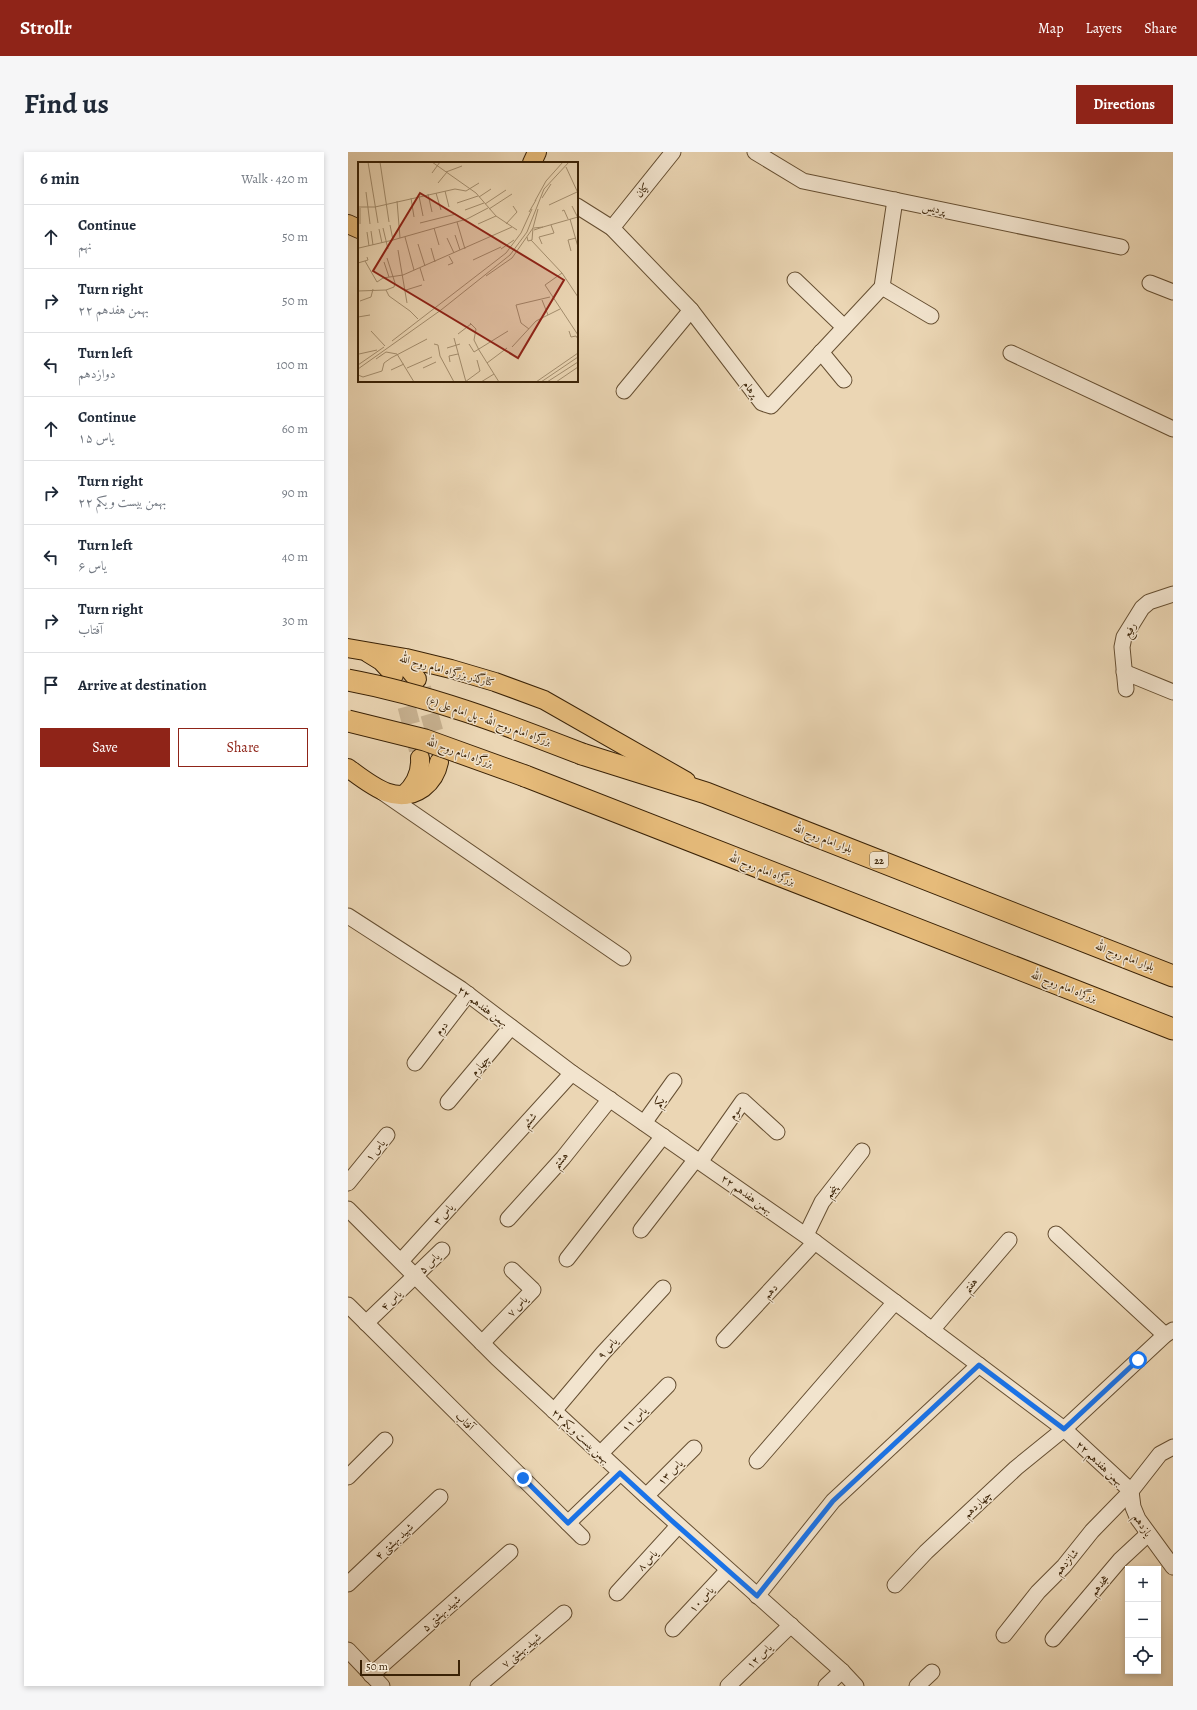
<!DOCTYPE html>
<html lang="en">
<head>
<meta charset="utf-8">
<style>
	body { margin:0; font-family:Alegreya,Amiri,serif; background:#f6f6f7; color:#1f2937 }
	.controls { position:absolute; right:12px; bottom:12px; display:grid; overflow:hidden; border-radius:0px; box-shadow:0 2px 6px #0003 }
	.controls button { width:36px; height:36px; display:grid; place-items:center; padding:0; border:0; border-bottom:1px solid #e0e1e3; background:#fff; color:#1f2937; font:20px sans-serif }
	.scale { position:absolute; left:12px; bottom:10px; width:100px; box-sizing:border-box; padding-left:4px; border:2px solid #3a2206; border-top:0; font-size:11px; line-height:14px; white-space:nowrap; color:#3a2206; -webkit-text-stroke:3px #f2e4ce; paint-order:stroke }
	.stop { position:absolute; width:12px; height:12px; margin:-9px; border:3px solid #1a73e8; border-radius:50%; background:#fff }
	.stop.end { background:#1a73e8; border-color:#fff; box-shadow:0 1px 4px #0008 }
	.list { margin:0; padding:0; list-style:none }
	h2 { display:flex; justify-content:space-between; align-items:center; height:52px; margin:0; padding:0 16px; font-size:17px }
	h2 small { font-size:13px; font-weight:400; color:#747a83 }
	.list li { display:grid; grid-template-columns:26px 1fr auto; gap:12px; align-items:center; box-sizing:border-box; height:64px; padding:0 16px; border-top:1px solid #e0e1e3 }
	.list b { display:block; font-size:15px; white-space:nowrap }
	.list p { margin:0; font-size:13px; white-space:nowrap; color:#747a83 }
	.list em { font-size:13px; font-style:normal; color:#747a83 }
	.actions { display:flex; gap:8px; padding:12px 16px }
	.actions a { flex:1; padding:9px 0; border:1px solid #8f2418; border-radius:0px; text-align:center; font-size:14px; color:#8f2418 }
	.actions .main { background:#8f2418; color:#fff }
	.icon { flex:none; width:22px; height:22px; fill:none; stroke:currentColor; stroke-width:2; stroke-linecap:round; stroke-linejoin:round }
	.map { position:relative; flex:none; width:825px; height:1534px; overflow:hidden; border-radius:0px }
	header { display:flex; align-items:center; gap:24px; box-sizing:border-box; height:56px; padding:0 20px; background:#8f2418; color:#fff }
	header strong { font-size:19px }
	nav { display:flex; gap:22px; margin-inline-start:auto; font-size:14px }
	.intro { display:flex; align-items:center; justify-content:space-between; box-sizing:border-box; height:96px; padding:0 24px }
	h1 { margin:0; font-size:28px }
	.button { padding:10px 18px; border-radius:0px; background:#8f2418; color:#fff; font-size:14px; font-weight:700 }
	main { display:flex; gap:24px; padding:0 24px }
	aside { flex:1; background:#fff; border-radius:0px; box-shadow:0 2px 6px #0003 }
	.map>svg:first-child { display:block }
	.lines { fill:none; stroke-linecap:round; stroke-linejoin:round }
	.major-tunnel { stroke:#c8b291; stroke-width:18; stroke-dasharray:18 9; stroke-linecap:butt }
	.minor-casing { stroke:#664f32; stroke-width:17 }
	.major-casing { stroke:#3a2206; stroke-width:20 }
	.highway-casing { stroke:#3a2206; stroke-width:23 }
	.minor { stroke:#f2e4ce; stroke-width:15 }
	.major { stroke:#e6bb7a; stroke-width:18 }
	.highway { stroke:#e6bb7a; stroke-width:21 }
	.highway-bridge-casing { stroke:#3a2206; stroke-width:23; stroke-linecap:butt }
	.highway-bridge { stroke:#e6bb7a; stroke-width:21 }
	.route { stroke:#1a73e8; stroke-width:5 }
	.labels { text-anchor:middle; stroke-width:3; stroke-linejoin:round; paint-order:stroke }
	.shield { fill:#f2e4ce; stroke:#715c42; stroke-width:1 }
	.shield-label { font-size:10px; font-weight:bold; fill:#3a2206 }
	.street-label { font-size:11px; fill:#3a2206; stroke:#f2e4ce }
	.inset-road { fill:none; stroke:#a48e6e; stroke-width:1 }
	.view { fill:#8f2418; fill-opacity:0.15; stroke:#8f2418; stroke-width:2 }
	.inset-edge { fill:none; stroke:#3a2206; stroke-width:2 }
</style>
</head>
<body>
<header>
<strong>Strollr</strong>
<nav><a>Map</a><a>Layers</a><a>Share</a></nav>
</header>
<div class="intro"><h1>Find us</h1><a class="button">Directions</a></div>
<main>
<aside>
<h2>6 min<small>Walk · 420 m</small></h2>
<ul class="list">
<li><svg class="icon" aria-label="ahead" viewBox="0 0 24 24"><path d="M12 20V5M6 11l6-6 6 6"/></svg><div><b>Continue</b><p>نهم</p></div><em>50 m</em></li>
<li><svg class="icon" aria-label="right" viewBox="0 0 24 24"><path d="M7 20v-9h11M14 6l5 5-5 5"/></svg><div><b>Turn right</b><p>۲۲ بهمن هفدهم</p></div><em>50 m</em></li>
<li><svg class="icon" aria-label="left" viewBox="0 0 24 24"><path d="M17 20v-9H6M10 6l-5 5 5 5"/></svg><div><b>Turn left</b><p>دوازدهم</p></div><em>100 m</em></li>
<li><svg class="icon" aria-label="ahead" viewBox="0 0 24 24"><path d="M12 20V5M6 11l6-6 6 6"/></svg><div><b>Continue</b><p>یاس ۱۵</p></div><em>60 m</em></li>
<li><svg class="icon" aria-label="right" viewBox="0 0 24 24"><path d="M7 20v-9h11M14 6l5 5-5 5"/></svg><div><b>Turn right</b><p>۲۲ بهمن بیست و یکم</p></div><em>90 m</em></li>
<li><svg class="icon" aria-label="left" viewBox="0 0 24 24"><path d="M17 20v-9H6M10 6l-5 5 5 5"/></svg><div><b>Turn left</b><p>یاس ۶</p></div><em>40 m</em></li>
<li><svg class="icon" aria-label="right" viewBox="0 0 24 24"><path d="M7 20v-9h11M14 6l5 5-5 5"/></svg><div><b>Turn right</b><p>آفتاب</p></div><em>30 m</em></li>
<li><svg class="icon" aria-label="arrive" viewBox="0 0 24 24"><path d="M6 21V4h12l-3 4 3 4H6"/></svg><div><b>Arrive at destination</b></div></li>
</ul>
<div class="actions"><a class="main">Save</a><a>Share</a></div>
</aside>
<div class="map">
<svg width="825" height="1534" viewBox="0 0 825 1534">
	<rect width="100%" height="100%" fill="#ebd6b4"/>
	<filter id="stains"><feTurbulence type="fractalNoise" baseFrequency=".005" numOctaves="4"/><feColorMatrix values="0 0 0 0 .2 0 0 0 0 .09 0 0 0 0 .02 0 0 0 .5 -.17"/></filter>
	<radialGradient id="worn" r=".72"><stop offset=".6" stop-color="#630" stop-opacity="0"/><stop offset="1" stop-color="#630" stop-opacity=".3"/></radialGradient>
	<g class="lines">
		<!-- major-tunnel -->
		<g class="major-tunnel">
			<polyline points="50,529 55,541 72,606"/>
			<polyline points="74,536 91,596 92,604"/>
		</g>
		<!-- minor casing -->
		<g class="minor-casing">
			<g id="minor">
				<polyline points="407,0 455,29 773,95"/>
				<polyline points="229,54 264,76 343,158 414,251 423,254 534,135 547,48"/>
				<polyline points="264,76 325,0"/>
				<polyline points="447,128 496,175"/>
				<polyline points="802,131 825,140"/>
				<polyline points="534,135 583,164"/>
				<polyline points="473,200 496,228"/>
				<polyline points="663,201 825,277"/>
				<polyline points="276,239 343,158"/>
				<polyline points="776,520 825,540"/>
				<polyline points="778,537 774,495 776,485 794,456 801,450 825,442"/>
				<polyline points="34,640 275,806"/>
				<polyline points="0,764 113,837 224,921 467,1090 716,1277 783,1339"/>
				<polyline points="67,911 120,842"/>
				<polyline points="100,950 163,875"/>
				<polyline points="296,971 326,929"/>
				<polyline points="352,1010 395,949 429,980"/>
				<polyline points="0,1031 39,983"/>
				<polyline points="0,1057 149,1206 298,1344 494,1519 508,1534"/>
				<polyline points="160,1067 215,1006 262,947"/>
				<polyline points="293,1078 348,1007"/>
				<polyline points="708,1082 817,1183"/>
				<polyline points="458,1083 474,1050 514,999"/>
				<polyline points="219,1107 315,984"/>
				<polyline points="53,1109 224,921"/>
				<polyline points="0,1153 234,1385"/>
				<polyline points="18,1171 94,1098"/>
				<polyline points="584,1178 661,1088"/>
				<polyline points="376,1188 467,1090"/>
				<polyline points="134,1191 185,1138 164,1118"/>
				<polyline points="206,1259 255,1201 315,1136"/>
				<polyline points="252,1302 320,1233"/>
				<polyline points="409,1309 547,1150"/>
				<polyline points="0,1325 37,1288"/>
				<polyline points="783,1339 785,1355 790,1367 825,1415"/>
				<polyline points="298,1344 346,1296"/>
				<polyline points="220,1371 272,1321"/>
				<polyline points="0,1432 92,1345"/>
				<polyline points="547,1433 578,1400 668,1316 716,1277 817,1183 825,1178"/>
				<polyline points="269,1441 330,1374"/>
				<polyline points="409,1444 485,1349 631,1213"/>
				<polyline points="325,1477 380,1418"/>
				<polyline points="656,1483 690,1440 716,1414 744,1379 783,1339 812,1302 825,1295"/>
				<polyline points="705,1487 772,1408 800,1382"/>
				<polyline points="0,1498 34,1534"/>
				<polyline points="23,1523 162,1400"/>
				<polyline points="130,1534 216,1461"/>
				<polyline points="380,1534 443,1473"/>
				<polyline points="478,1534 494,1519"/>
				<polyline points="569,1534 584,1520"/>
			</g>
		</g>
		<!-- major casing -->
		<g class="major-casing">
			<g id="major">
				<polyline points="184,11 189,0"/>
				<polyline points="0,72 11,77"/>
				<polyline points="0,496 58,506 103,517 147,530 196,548 338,629"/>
				<polyline points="20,501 33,509 46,523"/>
				<polyline points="45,505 59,515 69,527"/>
				<path d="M 0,616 C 22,632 48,655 75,636 C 84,629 89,620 91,610"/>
				<path d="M 56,643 C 67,633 73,621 72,606"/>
			</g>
		</g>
		<!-- highway casing -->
		<g class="highway-casing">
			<g id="highway">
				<polyline points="234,602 358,641 825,824"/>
				<polyline points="177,624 825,877"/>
			</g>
		</g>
		<!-- minor -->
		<use href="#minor" class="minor"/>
		<!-- major -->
		<use href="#major" class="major"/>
		<!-- highway -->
		<use href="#highway" class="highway"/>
		<!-- highway-bridge casing -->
		<g class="highway-bridge-casing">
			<g id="highway-bridge">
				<path d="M 0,528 C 81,543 157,572 234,602"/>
				<polyline points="0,569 77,588 177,624"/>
			</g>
		</g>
		<!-- highway-bridge -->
		<use href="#highway-bridge" class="highway-bridge"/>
	</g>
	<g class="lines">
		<!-- route -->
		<polyline class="route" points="175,1326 220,1371 272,1321 323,1368 409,1444 485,1349 631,1213 716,1277 790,1208"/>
	</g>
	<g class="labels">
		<!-- shield labels -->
		<rect class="shield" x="522" y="700" width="18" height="16" rx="3"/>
		<g class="shield-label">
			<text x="531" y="712">22</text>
		</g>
		<!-- street labels -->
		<g class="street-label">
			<text transform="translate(294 38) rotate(-51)" y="4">کیان</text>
			<text transform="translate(586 56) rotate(12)" y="4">پردیس</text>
			<text transform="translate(403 237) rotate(53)" y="4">پرهام</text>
			<text transform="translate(781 478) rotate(-62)" y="4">رفیع</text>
			<text transform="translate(99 518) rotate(15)" y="4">کنارگذر بزرگراه امام روح الله</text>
			<text transform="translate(141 568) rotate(19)" y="4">بزرگراه امام روح الله - پل امام علی (ع)</text>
			<text transform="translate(112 600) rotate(19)" y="4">بزرگراه امام روح الله</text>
			<text transform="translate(475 686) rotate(21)" y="4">بلوار امام روح الله</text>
			<text transform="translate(414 717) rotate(21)" y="4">بزرگراه امام روح الله</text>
			<text transform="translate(777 804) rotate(21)" y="4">بلوار امام روح الله</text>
			<text transform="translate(716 834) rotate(21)" y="4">بزرگراه امام روح الله</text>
			<text transform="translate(135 854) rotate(37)" y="4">۲۲ بهمن هفدهم</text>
			<text transform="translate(93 876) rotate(-53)" y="4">دوم</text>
			<text transform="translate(132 913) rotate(-50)" y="4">چهارم</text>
			<text transform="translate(311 950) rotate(-55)" y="4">یکم</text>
			<text transform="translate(387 960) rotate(-55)" y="4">سوم</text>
			<text transform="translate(181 968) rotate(-48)" y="4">ششم</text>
			<text transform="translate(27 998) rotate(-51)" y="4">یاس ۱</text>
			<text transform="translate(212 1008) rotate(-49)" y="4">هشتم</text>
			<text transform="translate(483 1039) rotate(-52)" y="4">پنجم</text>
			<text transform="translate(399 1042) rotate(35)" y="4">۲۲ بهمن هفدهم</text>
			<text transform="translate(95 1062) rotate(-48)" y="4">یاس ۳</text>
			<text transform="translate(81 1111) rotate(-45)" y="4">یاس ۵</text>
			<text transform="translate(622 1133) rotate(-49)" y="4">هفتم</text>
			<text transform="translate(422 1139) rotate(-47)" y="4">دهم</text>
			<text transform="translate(43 1148) rotate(-44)" y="4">یاس ۴</text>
			<text transform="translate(169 1154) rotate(-46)" y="4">یاس ۷</text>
			<text transform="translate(259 1196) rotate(-48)" y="4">یاس ۹</text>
			<text transform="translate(286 1267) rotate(-45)" y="4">یاس ۱۱</text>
			<text transform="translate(117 1269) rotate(45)" y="4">آفتاب</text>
			<text transform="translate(233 1284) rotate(43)" y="4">۲۲ بهمن بیست و یکم</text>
			<text transform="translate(752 1311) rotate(43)" y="4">۲۲ بهمن هفدهم</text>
			<text transform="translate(322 1320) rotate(-45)" y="4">یاس ۱۳</text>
			<text transform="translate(629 1352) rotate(-43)" y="4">چهاردهم</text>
			<text transform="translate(795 1373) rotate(58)" y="4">یازدهم</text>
			<text transform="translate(46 1389) rotate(-43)" y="4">شهید بهشتی ۴</text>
			<text transform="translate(299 1408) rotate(-47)" y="4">یاس ۸</text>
			<text transform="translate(718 1410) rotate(-49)" y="4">شانزدهم</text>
			<text transform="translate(751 1433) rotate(-50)" y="4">هجدهم</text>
			<text transform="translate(353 1447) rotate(-47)" y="4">یاس ۱۰</text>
			<text transform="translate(93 1461) rotate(-42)" y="4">شهید بهشتی ۵</text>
			<text transform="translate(173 1498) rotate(-40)" y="4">شهید بهشتی ۷</text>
			<text transform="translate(411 1504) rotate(-44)" y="4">یاس ۱۲</text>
		</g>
	</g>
	<!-- overview -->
	<g transform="translate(10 10)">
		<rect width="220" height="220" fill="#ebd6b4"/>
		<path class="inset-road" d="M 10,0 L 20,61M 22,0 L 31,60M 74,0 L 118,31 L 138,54 L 159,68M 208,5 L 220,31M 88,10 L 104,4M 74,11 L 82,0M 80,21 L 89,10M 87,29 L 91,45M 8,30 L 12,62M 78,31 L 83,48M 70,32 L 74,50M 61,34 L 65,54M 121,35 L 133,27M 53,36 L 56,55M 184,36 L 193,22M 39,39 L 42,76M 177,39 L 188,19 L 205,0M 99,41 L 120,34M 127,42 L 148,28M 191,43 L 219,30M 214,44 L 220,56M 0,45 L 17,45 L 97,27 L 108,29 L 121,21M 2,46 L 2,62M 131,47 L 154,32M 107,48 L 126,41M 204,49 L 206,48 L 210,57M 171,50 L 178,38M 212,57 L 220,85M 99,60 L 107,87M 62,61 L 98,52M 120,62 L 138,54M 148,62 L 159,50 L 155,44M 32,63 L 35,78M 185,65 L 220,55M 25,66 L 30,87M 76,66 L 81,83M 175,66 L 180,47M 176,66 L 185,65 L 176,68M 21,67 L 24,81M 13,69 L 15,83M 9,70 L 11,84M 97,73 L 102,88M 47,75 L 56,108M 89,76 L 96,91M 173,78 L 204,111 L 220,135M 60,82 L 67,104M 184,82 L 181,75 L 196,71 L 193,63M 0,84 L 1,86 L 35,78 L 109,57 L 130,46M 73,86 L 77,100M 143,87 L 156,78M 40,88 L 49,141M 213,89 L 210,78 L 218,76M 115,98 L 143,85M 7,99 L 19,120 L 25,116 L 45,113 L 154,65M 26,100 L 31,115M 0,101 L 10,98 L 9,95M 90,103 L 95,101 L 91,94M 62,106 L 66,119M 204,111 L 187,123 L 220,173M 128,114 L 154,96 L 175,66 L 174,78 L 170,79 L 169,75M 28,128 L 31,134 L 52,149 L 60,157M 48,128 L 64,123M 0,129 L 28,128 L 36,125 L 37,121 L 29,96M 184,138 L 190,153M 2,139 L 13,135 L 15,127M 0,155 L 12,153M 112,161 L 118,167 L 116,178 L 121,188 L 141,220M 171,167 L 163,161 L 158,143 L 192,135M 13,169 L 27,184M 211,169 L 213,175 L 218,174 L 220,177M 100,172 L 113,162M 96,176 L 108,220M 34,179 L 148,91 L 163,71 L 174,47M 76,182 L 80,183 L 82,194 L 96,220M 111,182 L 116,190 L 150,169M 154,185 L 178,159 L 202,147M 89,186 L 102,182M 1,192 L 19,188M 18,197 L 28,190 L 39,192 L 56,220M 92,200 L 91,194 L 100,192M 129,201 L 149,186M 0,203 L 26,185M 49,206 L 74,195M 65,206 L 78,200M 0,207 L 83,148 L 152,93 L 169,70 L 186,27 L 211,0M 33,208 L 46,202M 0,213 L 5,215 L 24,209 L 26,201 L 33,196 L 69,177M 107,220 L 122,209 L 119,198M 123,220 L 136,212M 178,220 L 220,191M 183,220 L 220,195M 189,220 L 220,200M 198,220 L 220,205"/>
		<path class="view" d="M 62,31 L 206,118 L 160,196 L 15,109 Z"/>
		<rect width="220" height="220" class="inset-edge"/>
	</g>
	<rect width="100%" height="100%" filter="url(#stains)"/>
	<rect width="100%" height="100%" fill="url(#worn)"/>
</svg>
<div class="controls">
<button>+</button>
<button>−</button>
<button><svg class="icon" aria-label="locate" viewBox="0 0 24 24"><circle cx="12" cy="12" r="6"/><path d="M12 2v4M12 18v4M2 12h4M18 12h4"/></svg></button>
</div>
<div class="scale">50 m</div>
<div class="stop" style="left:790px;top:1208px"></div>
<div class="stop end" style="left:175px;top:1326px"></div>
</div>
</main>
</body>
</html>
